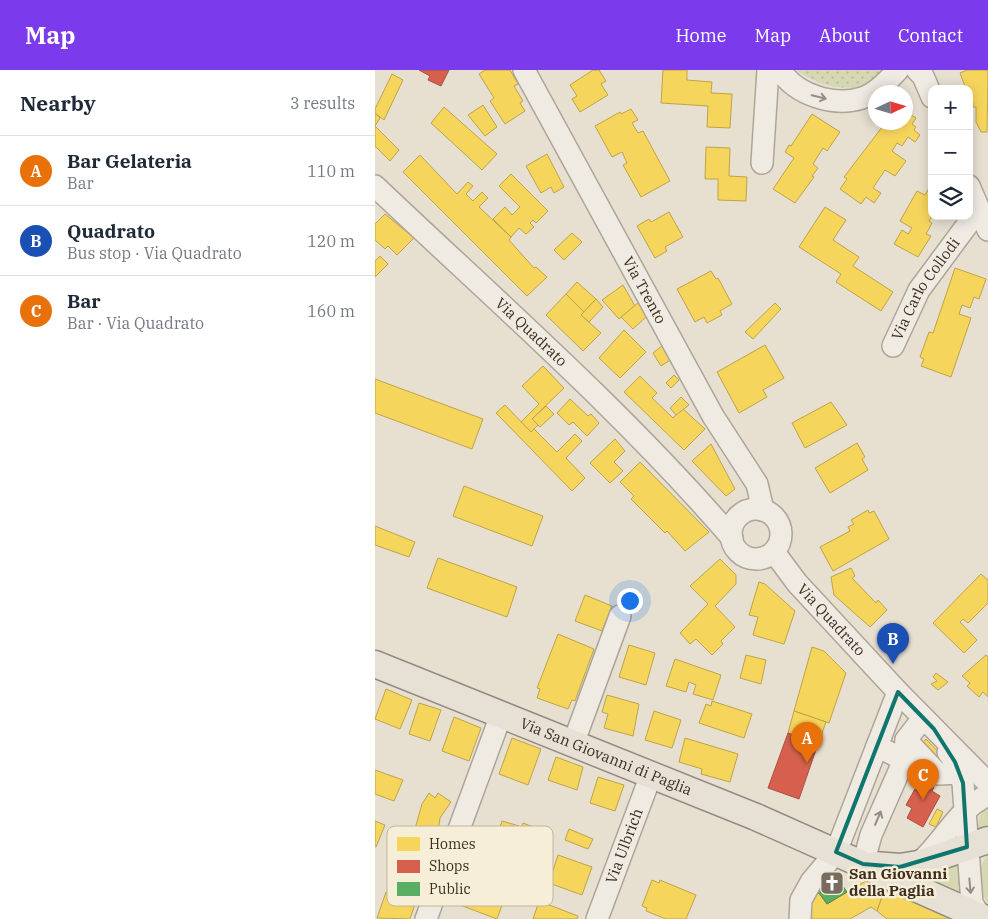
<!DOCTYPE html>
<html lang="en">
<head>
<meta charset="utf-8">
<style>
	body { margin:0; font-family:"IBM Plex Serif",serif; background:#f2f2f3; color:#1f2937 }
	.controls { position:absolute; right:15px; top:15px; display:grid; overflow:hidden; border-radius:10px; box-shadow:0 2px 12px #0003 }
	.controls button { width:45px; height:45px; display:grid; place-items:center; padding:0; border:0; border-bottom:1px solid #e0e1e3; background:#fff; color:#1f2937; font:25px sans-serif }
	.compass { position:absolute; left:493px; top:15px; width:45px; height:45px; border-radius:50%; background:#fff; box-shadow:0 2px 12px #0003; rotate:86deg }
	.you { position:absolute; left:254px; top:530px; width:18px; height:18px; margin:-12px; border:4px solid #fff; border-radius:50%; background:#1a73e8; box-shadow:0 0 0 8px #1a73e833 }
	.badge { display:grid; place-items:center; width:32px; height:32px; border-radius:50%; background:#7c3aed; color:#fff; font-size:16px; font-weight:700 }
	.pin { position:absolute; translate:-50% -41px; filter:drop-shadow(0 1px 2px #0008) }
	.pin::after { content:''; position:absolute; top:26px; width:18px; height:15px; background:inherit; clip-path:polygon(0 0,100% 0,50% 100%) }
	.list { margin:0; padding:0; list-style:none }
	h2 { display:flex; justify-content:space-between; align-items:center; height:65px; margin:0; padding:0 20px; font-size:21px }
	h2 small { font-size:16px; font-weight:400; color:#747a83 }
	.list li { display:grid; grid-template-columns:32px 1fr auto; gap:15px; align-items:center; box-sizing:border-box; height:70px; padding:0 20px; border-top:1px solid #e0e1e3 }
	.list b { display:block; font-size:19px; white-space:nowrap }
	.list p { margin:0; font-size:16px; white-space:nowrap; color:#747a83 }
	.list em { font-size:16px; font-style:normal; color:#747a83 }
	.icon { flex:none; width:28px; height:28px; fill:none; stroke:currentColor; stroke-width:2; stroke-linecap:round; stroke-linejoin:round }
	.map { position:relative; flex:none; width:613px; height:849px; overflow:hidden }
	header { display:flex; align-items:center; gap:30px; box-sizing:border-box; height:70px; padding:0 25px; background:#7c3aed; color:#fff }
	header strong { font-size:24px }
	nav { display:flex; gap:28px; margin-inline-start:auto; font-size:18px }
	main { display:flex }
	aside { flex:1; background:#fff }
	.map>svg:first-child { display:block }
	.grass { fill:#d6d7b3 }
	.park { fill:url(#park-dots) }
	.homes { fill:#f6d55c; stroke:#bea34a }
	.shops { fill:#d6604d; stroke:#a85140 }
	.public { fill:#5aae61; stroke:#51884e }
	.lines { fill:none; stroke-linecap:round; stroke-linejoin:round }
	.minor-casing { stroke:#ada599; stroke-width:24 }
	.major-casing { stroke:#928b80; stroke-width:29 }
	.minor { stroke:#efebe3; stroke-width:21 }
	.major { stroke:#e6e1d4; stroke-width:26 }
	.oneway { stroke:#968c82 }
	.marked { fill:none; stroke:#0f766e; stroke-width:4; stroke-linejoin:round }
	.labels { text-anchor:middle; stroke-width:5; stroke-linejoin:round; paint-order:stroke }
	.street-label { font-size:15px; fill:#3d2e20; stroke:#f7eed8 }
	.poi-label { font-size:15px; font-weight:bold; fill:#3d2e20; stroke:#f7eed8; text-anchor:start }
	.key { fill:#f7eed8; stroke:#bfb4a1; stroke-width:1 }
	.key-label { font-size:14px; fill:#3d2e20 }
</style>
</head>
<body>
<header>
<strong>Map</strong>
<nav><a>Home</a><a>Map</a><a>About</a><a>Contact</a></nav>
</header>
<main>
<aside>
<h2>Nearby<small>3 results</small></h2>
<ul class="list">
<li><span class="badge" style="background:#e8710a">A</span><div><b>Bar Gelateria</b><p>Bar</p></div><em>110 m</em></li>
<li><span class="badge" style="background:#1a4fb4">B</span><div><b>Quadrato</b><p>Bus stop · Via Quadrato</p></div><em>120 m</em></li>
<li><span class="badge" style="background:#e8710a">C</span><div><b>Bar</b><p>Bar · Via Quadrato</p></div><em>160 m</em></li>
</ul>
</aside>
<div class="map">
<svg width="613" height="849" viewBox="0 0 613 849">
	<defs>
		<pattern id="park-dots" width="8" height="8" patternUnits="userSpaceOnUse" patternTransform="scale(1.25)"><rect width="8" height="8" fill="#d6d7b3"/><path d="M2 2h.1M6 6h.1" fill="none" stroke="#b9b99a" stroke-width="1.8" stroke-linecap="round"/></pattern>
	</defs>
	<rect width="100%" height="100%" fill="#e7e0d1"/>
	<!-- grass -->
	<g class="grass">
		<polygon points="613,736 613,762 600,767 605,745"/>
		<path d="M 613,785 L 613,834 C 604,820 600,798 613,785 Z"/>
		<polygon points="587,791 590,825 550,807 549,804"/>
	</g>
	<!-- park -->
	<path class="park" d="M 421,0 L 512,0 C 486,27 449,20 421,0 Z"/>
	<!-- homes -->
	<g class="homes">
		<polygon points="110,0 135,0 143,14 139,16 148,31 145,33 150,41 130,54 115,31 119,28 104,4"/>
		<polygon points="218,0 224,0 231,11 226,14 233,25 205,42 197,29 202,26 195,15"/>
		<polygon points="288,0 312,0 312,10 337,12 336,23 357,24 355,58 332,57 333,36 286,33"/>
		<polygon points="592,0 613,0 612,62 606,62 601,52 601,37 598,37 598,32 595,32 597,24 594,19 591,19 585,3"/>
		<polygon points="17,4 28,10 9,50 0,43 0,39"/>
		<polygon points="108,35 122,57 110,66 93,45"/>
		<polygon points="69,37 122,84 107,100 56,53"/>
		<polygon points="256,39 263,50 257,53 263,63 268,61 295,111 266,127 248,95 252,93 247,82 237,87 220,56 245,42 246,44"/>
		<polygon points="530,41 541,48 537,54 541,57 539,60 545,65 540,72 533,67 527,76 522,73 517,81 531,91 520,106 510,100 498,118 506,123 499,133 491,127 486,134 465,119 472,109 469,107 511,52 530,52"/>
		<polygon points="0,43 5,48 0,56 24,80 15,91 0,76"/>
		<polygon points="437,44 465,62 452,81 448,78 438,94 443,98 437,106 439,107 420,133 398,119 419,88 410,82 414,75 416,76"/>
		<polygon points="331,77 355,78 354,106 372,107 371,131 343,130 343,109 330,109"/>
		<polygon points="172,84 189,117 179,123 176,117 166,123 151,96"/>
		<polygon points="45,85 82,124 93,112 98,116 91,124 98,131 107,122 113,128 104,137 136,167 134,170 159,198 161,197 172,207 152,226 28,102"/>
		<polygon points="136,104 173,141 161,153 158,150 155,153 159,157 151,164 144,158 136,167 118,149 130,137 137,145 145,137 124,116"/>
		<polygon points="554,118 557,120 557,146 554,151 557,153 551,164 556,166 543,187 519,174 527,160 533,164 537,158 525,151 542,121 550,125"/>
		<polygon points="450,137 471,150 458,170 484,187 478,196 518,222 506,241 461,212 466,204 424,177"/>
		<polygon points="294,142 308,167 290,177 292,181 280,188 262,156 274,149 276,152"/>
		<polygon points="10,144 39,168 22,185 13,176 10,179 0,170 0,154"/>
		<polygon points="197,163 207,172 189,190 179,180"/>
		<polygon points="5,186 13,194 0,207 0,191"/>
		<polygon points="580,198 611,209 604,229 599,227 595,238 587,235 584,244 596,248 576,307 546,296 549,289 545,287 554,262 558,263"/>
		<polygon points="336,201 341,209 343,208 357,234 345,241 347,245 332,253 329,247 320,252 302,219"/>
		<polygon points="202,212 221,229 209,242 191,224"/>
		<polygon points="248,215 260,236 244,249 227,230"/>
		<polygon points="191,224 209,242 206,245 226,263 208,281 171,245"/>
		<polygon points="221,229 228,237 214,252 206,245"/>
		<polygon points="264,232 272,246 258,259 246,247"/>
		<polygon points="400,233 406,239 378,269 370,262"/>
		<polygon points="249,260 271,282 245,308 224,288"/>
		<polygon points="390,275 409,308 388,320 392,327 364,343 342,302"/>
		<polygon points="287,276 297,289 286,296 278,283"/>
		<polygon points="168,296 189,318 157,349 163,355 156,362 146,352 164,334 147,316"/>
		<polygon points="299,305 304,310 296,318 291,313"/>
		<polygon points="265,306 282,323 277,328 298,348 307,338 330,359 309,380 249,322"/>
		<polygon points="0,309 108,349 97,379 0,343"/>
		<polygon points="306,327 314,335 301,345 295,338"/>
		<polygon points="195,329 213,346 216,344 224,353 212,366 198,352 194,355 182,343"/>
		<polygon points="456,332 472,355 430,378 417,353"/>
		<polygon points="130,335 156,362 159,359 182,382 200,364 207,371 191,388 210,408 197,421 121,343"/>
		<polygon points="171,336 179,344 165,357 157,349"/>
		<polygon points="240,369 250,381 239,392 248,401 235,413 215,393"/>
		<polygon points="482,373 490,387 487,389 493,400 455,423 440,398"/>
		<polygon points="336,374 360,419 351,426 317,391"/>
		<polygon points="265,392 334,462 310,481 292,461 290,463 256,429 259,426 245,412"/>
		<polygon points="89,416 168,446 157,476 78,446"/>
		<polygon points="493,440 494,443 499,441 514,469 458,501 445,477 475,461 473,457 479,454 476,450"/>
		<polygon points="0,456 40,472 34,487 0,475"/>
		<polygon points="63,488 142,517 132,547 52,518"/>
		<polygon points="345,489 361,505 361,514 340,536 360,557 346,571 348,574 337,585 321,569 315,574 305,563 333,534 315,516"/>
		<polygon points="476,498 480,506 477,508 501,533 503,530 512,540 495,557 459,525 456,507"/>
		<polygon points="606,504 613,510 613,533 593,553 588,549 585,552 602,570 589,583 558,553"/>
		<polygon points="384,512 390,514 420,541 409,574 378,565 383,547 374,545"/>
		<polygon points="210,525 237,536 227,561 200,551"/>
		<polygon points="183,564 219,579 200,631 197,630 193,639 162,628 165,619 162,618"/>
		<polygon points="254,575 280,583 271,615 244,607"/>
		<polygon points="437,577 449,581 471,603 454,653 419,641"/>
		<polygon points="371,585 391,590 386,614 365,608"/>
		<polygon points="611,585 613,587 613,627 608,622 604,627 592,616 595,613 587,606"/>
		<polygon points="300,589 346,605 338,630 318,624 321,615 314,612 311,622 291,616"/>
		<polygon points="561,603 573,612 563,620 556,614 562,611 558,607"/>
		<polygon points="11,619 37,630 25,659 0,649"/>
		<polygon points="232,625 264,634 258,666 229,658 233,644 227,642"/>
		<polygon points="337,631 377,644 369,668 324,653 331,634 336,636"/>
		<polygon points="44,633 66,640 55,671 34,664"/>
		<polygon points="279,641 306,650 297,678 270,670"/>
		<polygon points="419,641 451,652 443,674 413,663"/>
		<polygon points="79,647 106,658 94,691 67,681"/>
		<polygon points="137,668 166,679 153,715 124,704"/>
		<polygon points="310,668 363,684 355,712 326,704 327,699 304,692"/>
		<polygon points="551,669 567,686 552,702 535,685"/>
		<polygon points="181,687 208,697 202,720 173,710"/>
		<polygon points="0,700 28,710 19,731 0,724"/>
		<polygon points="223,707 249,715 240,741 215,733"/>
		<polygon points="54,723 60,728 63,723 76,732 65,748 62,768 50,767 50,764 39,762 47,734"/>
		<polygon points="562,739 568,742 561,757 554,754"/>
		<polygon points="0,751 10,755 1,777 0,776"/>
		<polygon points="127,751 144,756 136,778 120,772"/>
		<polygon points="148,753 169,761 163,776 142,768"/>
		<polygon points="194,759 218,769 213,779 190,770"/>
		<polygon points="183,785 217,797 207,825 174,813"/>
		<polygon points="86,807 131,824 122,849 77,832"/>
		<polygon points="496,808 507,827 502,841 496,837 475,849 437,849 433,828 444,823 452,834"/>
		<polygon points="277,810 284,813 285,810 321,825 311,849 291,849 271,841 272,838 267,836"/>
		<polygon points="501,814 587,849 512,849 502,841 507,827"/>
		<polygon points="11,822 41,831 35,849 2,848"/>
		<polygon points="164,831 203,846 202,849 158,849"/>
	</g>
	<!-- shops -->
	<g class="shops">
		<polygon points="44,0 74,0 66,16 53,10 55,6"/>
		<polygon points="413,663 443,674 424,729 393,718"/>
		<polygon points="545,710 559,717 557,721 565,726 548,757 532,748 537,738 531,735"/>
	</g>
	<!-- public -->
	<polygon class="public" points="461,806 472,822 452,834 444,823 438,826 436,821"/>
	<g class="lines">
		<!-- minor casing -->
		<g class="minor-casing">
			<g id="minor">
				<path id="s1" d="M 149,0 L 338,346 L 382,414 L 388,440"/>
				<path d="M 405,0 C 421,25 459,37 487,28 C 501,24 513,10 523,0"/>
				<polyline points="542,0 548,6 557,27"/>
				<polyline points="387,93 393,0"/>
				<path id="s2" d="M 0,116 C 121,231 248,341 357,468"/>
				<polyline points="594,116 613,160"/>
				<path id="s3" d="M 518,276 L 544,220 L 604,139"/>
				<circle cx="381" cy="464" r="25"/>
				<path id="s4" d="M 399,482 L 422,513 L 523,622 L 613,713"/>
				<polyline points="531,670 563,704 586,703"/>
				<polyline points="198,674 245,546"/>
				<polyline points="502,676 529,690 531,670 548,648"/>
				<polyline points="573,682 580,692 588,713 597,833 602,841 611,849"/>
				<polyline points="488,794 496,765 529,690"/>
				<path d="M 543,794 C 568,773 582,739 613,725"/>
				<polyline points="51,849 126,645"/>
				<path id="s5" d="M 222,849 L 276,705"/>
				<polyline points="425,849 426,830 436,812 461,782 523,622"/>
			</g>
		</g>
		<!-- major casing -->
		<g class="major-casing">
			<g id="major">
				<path id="s6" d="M 0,594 L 381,747 L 610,849"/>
				<polyline points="499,795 525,797 543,794 613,770"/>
			</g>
		</g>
		<!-- minor -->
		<use href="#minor" class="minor"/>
		<!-- major -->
		<use href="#major" class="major"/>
	</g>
	<!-- one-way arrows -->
	<defs><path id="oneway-shaft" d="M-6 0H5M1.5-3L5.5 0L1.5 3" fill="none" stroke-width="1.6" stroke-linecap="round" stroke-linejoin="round" transform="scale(1.25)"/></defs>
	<g class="oneway">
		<use href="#oneway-shaft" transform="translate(444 27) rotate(14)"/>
		<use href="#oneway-shaft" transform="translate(503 748) rotate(-67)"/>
		<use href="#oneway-shaft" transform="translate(595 816) rotate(85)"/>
	</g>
	<!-- marked area -->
	<path class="marked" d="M 523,622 L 559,659 L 580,692 L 588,713 L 592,777 L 525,797 L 488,794 L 461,782 Z"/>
	<!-- icons -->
	<defs>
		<g id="church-square" transform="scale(1.25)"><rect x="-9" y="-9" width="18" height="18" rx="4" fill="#786c5e" stroke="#f7eed8"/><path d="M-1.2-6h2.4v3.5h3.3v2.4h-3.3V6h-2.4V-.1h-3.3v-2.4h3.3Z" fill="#fff"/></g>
	</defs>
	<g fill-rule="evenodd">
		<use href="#church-square" x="457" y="813"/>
	</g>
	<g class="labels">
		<!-- street labels -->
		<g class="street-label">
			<text dy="5" stroke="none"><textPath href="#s1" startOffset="251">Via Trento</textPath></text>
			<text dy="5" stroke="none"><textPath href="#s3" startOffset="66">Via Carlo Collodi</textPath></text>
			<text dy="5" stroke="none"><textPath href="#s2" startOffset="214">Via Quadrato</textPath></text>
			<text dy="5" stroke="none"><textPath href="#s4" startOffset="89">Via Quadrato</textPath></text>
			<text dy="5" stroke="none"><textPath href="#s6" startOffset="249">Via San Giovanni di Paglia</textPath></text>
			<text dy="5" stroke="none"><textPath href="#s5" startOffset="78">Via Ulbrich</textPath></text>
		</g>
		<!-- poi labels -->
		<g class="poi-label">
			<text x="474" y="809">San Giovanni<tspan x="474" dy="17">della Paglia</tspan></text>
		</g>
	</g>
	<!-- legend -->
	<rect x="12" y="756" width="166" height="80" rx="8" class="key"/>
	<rect x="22" y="767" width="23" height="14" fill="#f6d55c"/>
	<rect x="22" y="790" width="23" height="13" fill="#d6604d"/>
	<rect x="22" y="812" width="23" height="14" fill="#5aae61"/>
	<g class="key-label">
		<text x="54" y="779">Homes</text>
		<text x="54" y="801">Shops</text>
		<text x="54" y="824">Public</text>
	</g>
</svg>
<div class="controls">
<button>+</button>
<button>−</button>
<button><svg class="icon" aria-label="layers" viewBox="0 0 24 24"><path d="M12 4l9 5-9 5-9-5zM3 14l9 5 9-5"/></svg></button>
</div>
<svg class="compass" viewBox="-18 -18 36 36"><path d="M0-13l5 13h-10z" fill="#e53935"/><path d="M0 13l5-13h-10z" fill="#747a83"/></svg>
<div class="you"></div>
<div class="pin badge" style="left:432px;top:693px;background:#e8710a">A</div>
<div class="pin badge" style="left:518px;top:594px;background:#1a4fb4">B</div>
<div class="pin badge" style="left:548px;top:730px;background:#e8710a">C</div>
</div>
</main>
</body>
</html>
